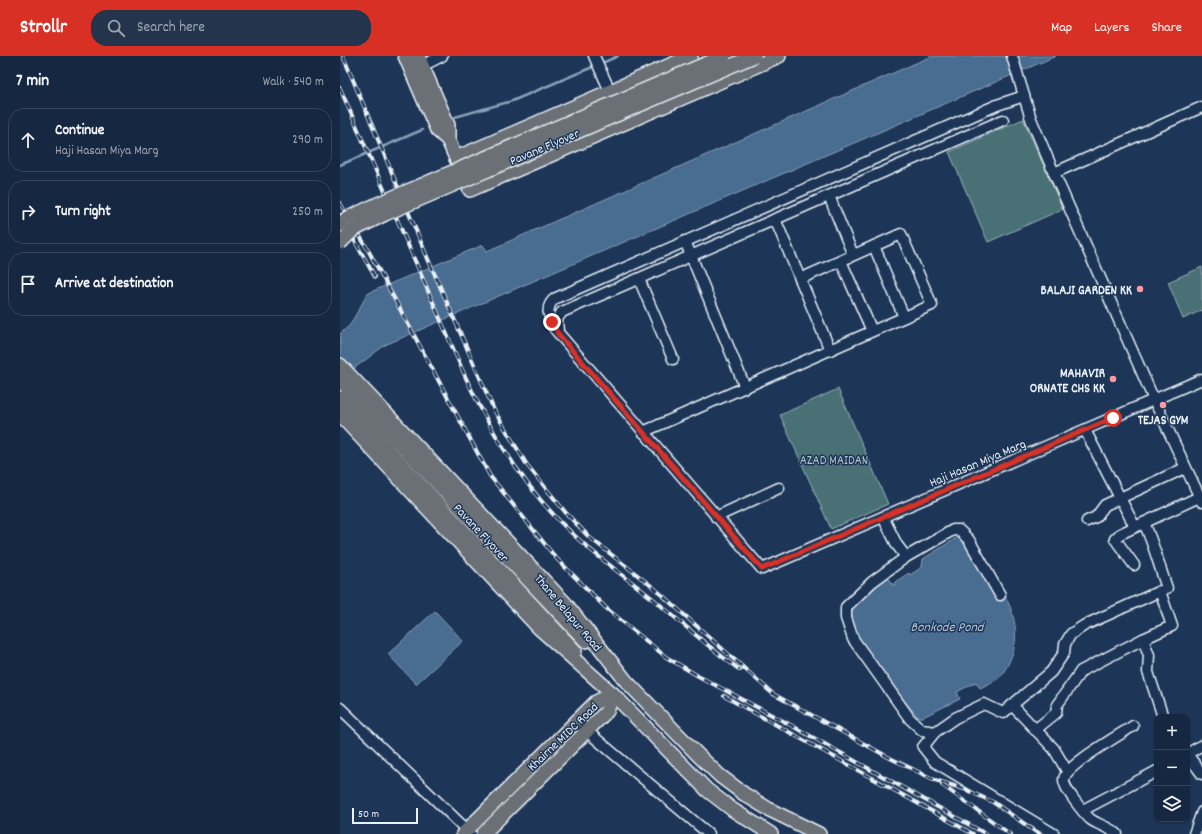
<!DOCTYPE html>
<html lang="en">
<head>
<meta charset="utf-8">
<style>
	body { margin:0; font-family:Dekko,sans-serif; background:#23344c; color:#f1f3f6 }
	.controls { position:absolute; right:12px; bottom:12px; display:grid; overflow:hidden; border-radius:8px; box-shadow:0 1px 3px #0004 }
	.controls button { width:36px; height:36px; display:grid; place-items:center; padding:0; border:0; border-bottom:1px solid #35445a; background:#162841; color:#f1f3f6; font:20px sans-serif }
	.scale { position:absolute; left:12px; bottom:10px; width:66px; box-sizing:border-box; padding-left:4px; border:2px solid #e8f1f8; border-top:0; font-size:11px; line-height:14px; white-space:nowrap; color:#e8f1f8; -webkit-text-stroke:3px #1d3557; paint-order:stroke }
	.stop { position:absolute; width:12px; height:12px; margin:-9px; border:3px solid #d93025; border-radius:50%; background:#fff }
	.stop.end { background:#d93025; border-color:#fff; box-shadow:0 1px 4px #0008 }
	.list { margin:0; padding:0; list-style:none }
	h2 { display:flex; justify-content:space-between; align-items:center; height:52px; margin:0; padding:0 16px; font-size:17px }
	h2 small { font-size:13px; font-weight:400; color:#9ea6b1 }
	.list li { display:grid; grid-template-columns:26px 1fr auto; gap:12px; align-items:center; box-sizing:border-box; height:64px; margin:0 8px 8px; padding:0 8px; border:1px solid #35445a; border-radius:16px }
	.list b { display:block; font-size:15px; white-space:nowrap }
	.list p { margin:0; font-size:13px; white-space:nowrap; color:#9ea6b1 }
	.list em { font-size:13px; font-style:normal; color:#9ea6b1 }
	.icon { flex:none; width:22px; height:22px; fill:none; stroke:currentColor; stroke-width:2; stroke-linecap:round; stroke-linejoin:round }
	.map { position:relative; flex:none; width:862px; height:778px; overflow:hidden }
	header { display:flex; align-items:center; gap:24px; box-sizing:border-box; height:56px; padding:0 20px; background:#d93025; color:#fff }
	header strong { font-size:19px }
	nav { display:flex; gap:22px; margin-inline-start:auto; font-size:14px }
	.search { width:280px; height:36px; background:#23344c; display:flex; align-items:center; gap:10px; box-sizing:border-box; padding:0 14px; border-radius:16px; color:#9ea6b1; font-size:15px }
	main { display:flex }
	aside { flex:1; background:#162841 }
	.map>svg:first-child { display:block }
	.green { fill:#4a7174; stroke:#99b1b6 }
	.water { fill:#4a6c91; stroke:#89a1ba }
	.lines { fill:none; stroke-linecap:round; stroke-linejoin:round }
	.stream { stroke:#89a1ba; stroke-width:2.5 }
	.minor-casing { stroke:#e8f1f8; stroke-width:13 }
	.major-casing { stroke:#e8f1f8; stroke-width:16 }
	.minor { stroke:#1d3557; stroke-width:10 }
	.major { stroke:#6a7074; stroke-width:13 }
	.rail-casing { stroke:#e8f1f8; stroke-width:4 }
	.rail { stroke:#1d3557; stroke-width:2.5; stroke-dasharray:8; stroke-linecap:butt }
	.major-bridge-casing { stroke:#e8f1f8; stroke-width:16; stroke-linecap:butt }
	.major-bridge { stroke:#6a7074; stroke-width:13 }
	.route { stroke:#d93025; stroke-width:5 }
	.poi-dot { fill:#ff9aa2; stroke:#1d3557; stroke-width:1.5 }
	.labels { text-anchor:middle; stroke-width:3; stroke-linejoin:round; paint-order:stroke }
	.street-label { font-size:13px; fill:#e8f1f8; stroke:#1d3557 }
	.poi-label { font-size:13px; font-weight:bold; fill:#e8f1f8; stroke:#1d3557; text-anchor:end }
	.park-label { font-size:13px; fill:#b1c4ca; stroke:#1d3557 }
	.water-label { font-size:14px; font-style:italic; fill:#b1c2d4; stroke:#1d3557 }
</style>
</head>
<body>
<header>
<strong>Strollr</strong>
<div class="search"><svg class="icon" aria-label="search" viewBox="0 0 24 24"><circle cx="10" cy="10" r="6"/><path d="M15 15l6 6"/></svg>Search here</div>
<nav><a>Map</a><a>Layers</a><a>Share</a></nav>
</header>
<main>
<aside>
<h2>7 min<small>Walk · 540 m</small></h2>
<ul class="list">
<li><svg class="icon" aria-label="ahead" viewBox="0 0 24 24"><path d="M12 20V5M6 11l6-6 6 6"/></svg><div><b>Continue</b><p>Haji Hasan Miya Marg</p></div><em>290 m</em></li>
<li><svg class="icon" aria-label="right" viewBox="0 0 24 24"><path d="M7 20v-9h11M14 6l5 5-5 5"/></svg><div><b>Turn right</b></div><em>250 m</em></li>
<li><svg class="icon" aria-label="arrive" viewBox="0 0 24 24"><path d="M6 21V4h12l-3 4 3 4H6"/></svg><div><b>Arrive at destination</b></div></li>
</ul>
</aside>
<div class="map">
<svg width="862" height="778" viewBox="0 0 862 778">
	<rect width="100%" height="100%" fill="#1d3557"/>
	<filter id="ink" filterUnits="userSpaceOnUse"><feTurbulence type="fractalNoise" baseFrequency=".025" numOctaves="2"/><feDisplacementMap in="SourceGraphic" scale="8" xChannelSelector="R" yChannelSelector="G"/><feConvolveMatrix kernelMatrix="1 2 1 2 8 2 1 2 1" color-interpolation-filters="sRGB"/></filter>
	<g filter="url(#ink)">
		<!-- green -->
		<g class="green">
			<polygon points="683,63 723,153 648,186 609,96"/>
			<polygon points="862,211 862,254 843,263 828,226"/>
			<polygon points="498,333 548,448 491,473 440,359"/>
		</g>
		<!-- water -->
		<g class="water">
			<polygon points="592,0 716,0 45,289 0,323 0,278 10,269 28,237 143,189 147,195"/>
			<path d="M 621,479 C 648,514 691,557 670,604 C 668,609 663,618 659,622 C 654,626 646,629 640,632 L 636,626 L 617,636 L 620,643 L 583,661 L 578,661 C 563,643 505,576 512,554 C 515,543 538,527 548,521 L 554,530 L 555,526 L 569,517 L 570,519 L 582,511 L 583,503 Z"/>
			<polygon points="95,555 123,585 76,628 48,598"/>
		</g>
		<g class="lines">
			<!-- stream -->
			<g class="stream">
				<polyline points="260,8 278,0"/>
				<polyline points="115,61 172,45 255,10"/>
				<polyline points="0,109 82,74"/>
			</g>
			<!-- minor casing -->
			<g class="minor-casing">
				<g id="minor">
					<polyline points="254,0 270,35"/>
					<polyline points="672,0 691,63 714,117 814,344 862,446"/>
					<polyline points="82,10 102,0"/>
					<path d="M 684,40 L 657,49 L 216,242 C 204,250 209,261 214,272 L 422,513 L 862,323"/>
					<polyline points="714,117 862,51"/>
					<polyline points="489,140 513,199"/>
					<polyline points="435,163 490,294"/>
					<polyline points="345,185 405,331"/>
					<polyline points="534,190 564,261"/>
					<polyline points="501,205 532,275"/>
					<polyline points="299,223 333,303"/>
					<polyline points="218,276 217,263 222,256 663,64"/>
					<polyline points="745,374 795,471"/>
					<polyline points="303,376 592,249 561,178 460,223"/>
					<polyline points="376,461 439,432"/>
					<polyline points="543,461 557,489 566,501"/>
					<polyline points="747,465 756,461 765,449 845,412"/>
					<path d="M 804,467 C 814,488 819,510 827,532"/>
					<polyline points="794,509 775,483 780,478 859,441"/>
					<polyline points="672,649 714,693 727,715"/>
					<polyline points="0,652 131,778"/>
					<polyline points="242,671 369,778"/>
					<polyline points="695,674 716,657 717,649 741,615 803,583"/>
					<polyline points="595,676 582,674 570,663 513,583 506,562 506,551 532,526 566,501 613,474 619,474 629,484 660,539"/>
					<polyline points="852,695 862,689"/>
					<polyline points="847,698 862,718"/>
					<polyline points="743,754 817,715"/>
					<polyline points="714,778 595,706 583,691 595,676 615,662 644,648 663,657 711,616 724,597 725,588 731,578 745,569 820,535 832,570 803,583 809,599 808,616 823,661"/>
					<path d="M 777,778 C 769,771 758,769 750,763 C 744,757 722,731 724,723 C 726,709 780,679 793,670"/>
					<polyline points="854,778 862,756"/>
				</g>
			</g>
			<!-- major casing -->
			<g class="major-casing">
				<g id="major">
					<polyline points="65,0 97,74 108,84 130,134 439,0"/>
					<polyline points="78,0 108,69 108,84"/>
					<polyline points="116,102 351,0"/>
					<polyline points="0,309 225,547 286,625 359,700 380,720 404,738 430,754 479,778"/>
					<polyline points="0,324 246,585"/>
					<polyline points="0,342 235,595"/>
					<polyline points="0,359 199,572 273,638 367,734 393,754 431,778"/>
					<polyline points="123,778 256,646 273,638"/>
					<polyline points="143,778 267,655 273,638"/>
				</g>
			</g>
			<!-- minor -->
			<use href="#minor" class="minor"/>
			<!-- major -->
			<use href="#major" class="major"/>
			<!-- rail casing -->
			<g class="rail-casing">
				<g id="rail">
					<polyline points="3,0 88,203 154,354 187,409 226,457 249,481 314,532 433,638 550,702 595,724 624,733 653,746 699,778"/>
					<path d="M 0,32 L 125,320 C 152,379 187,437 236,481 C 264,507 296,528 325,553 C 350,574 373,595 400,614"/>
					<polyline points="0,147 27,192 150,420 216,502 266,552 326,601 360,621 447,667 646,778"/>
					<polyline points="0,159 35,221"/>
					<polyline points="384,640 633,778"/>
					<polyline points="602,729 670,778"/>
				</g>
			</g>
			<!-- rail -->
			<use href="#rail" class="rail"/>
			<!-- major-bridge casing -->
			<g class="major-bridge-casing">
				<g id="major-bridge">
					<polyline points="0,169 6,163 40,147 384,0"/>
					<polyline points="0,187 13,174 45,158 414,0"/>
				</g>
			</g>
			<!-- major-bridge -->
			<use href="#major-bridge" class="major-bridge"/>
		</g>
	</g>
	<g class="lines" filter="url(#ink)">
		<!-- route -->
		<polyline class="route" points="212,266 218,278 422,513 773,362"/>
	</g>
	<!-- markers -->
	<g class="poi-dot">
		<circle cx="800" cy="233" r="4"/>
		<circle cx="773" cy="323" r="4"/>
		<circle cx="823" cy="349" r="4"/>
	</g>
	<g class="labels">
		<!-- street labels -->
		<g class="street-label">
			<text transform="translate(204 90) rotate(-23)" y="5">Pavane Flyover</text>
			<text transform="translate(637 406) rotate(-23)" y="5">Haji Hasan Miya Marg</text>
			<text transform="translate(142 476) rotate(47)" y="5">Pavane Flyover</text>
			<text transform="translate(229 556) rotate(50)" y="5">Thane Belapur Road</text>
			<text transform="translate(222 680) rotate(-44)" y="5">Khairne MIDC Road</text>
		</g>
		<!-- poi labels -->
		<g class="poi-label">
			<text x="792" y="238">BALAJI GARDEN KK</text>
			<text x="765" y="321">MAHAVIR<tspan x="765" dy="15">ORNATE CHS KK</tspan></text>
			<text x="823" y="368" text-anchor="middle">TEJAS GYM</text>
		</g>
		<!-- park labels -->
		<g class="park-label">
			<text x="494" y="408">AZAD MAIDAN</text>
		</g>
		<!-- water labels -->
		<g class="water-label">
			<text x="607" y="575">Bonkode Pond</text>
		</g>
	</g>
</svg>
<div class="controls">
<button>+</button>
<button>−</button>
<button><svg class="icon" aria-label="layers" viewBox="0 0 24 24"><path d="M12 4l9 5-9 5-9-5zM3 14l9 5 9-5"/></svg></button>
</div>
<div class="scale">50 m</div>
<div class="stop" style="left:773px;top:362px"></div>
<div class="stop end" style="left:212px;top:266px"></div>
</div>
</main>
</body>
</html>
